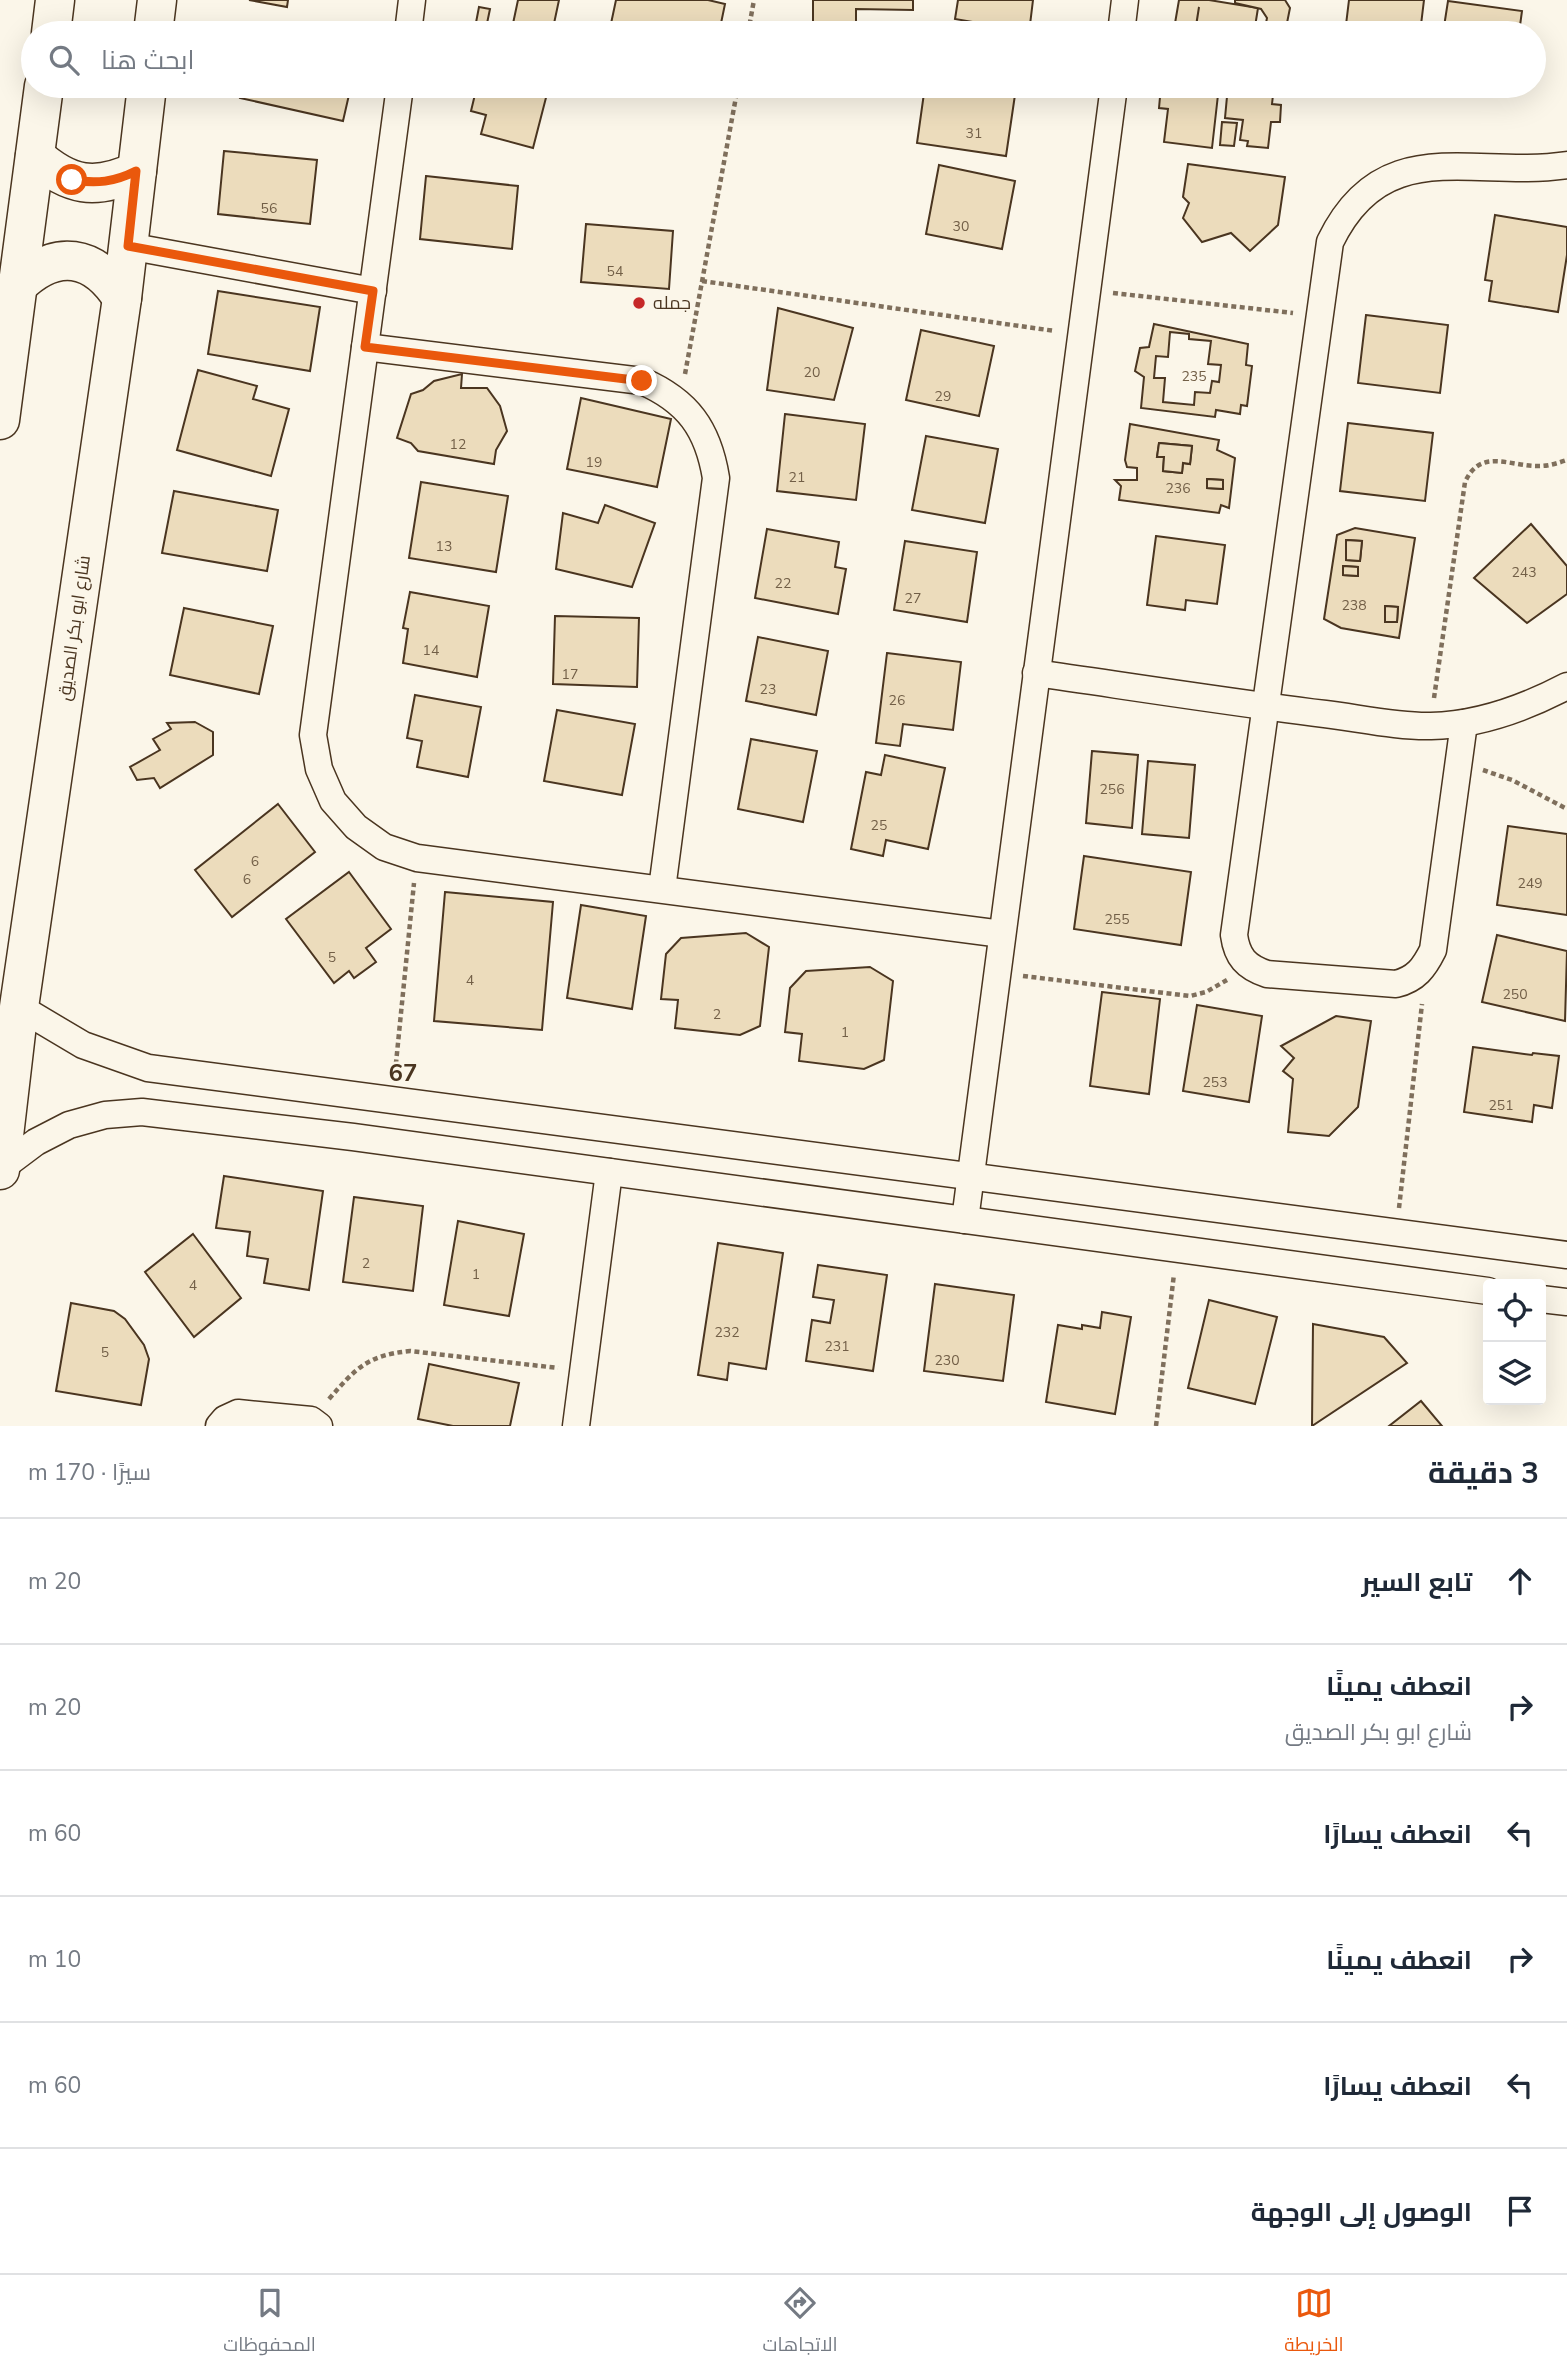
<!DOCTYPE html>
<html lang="ar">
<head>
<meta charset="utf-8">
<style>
	body { margin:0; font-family:"Nunito Sans",Cairo,sans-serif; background:#f6f6f7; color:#1f2937; direction:rtl }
	.controls { position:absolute; right:21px; bottom:21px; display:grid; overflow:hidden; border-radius:7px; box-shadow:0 7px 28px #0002 }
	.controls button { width:63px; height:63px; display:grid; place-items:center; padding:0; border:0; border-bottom:2px solid #e0e1e3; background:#fff; color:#1f2937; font:35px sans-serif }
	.stop { position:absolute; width:21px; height:21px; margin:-16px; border:5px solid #ea580c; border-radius:50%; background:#fff }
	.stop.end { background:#ea580c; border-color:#fff; box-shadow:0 2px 7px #0008 }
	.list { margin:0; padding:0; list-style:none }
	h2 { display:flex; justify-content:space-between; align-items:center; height:91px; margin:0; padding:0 28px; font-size:30px }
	h2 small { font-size:23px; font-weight:400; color:#747a83 }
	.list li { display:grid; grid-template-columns:46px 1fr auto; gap:21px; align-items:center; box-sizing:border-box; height:126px; padding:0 28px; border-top:2px solid #e0e1e3 }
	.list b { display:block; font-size:26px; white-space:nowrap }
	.list p { margin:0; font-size:23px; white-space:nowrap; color:#747a83 }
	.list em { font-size:23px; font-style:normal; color:#747a83 }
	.icon { flex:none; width:38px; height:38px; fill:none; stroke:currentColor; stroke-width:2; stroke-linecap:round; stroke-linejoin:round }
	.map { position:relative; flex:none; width:1567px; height:1426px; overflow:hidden; direction:ltr }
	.search { position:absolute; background:#fff; box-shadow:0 7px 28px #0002; left:21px; right:21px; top:21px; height:77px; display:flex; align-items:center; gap:18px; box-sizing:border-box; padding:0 24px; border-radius:38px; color:#747a83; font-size:26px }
	.sheet { height:847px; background:#fff }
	nav { display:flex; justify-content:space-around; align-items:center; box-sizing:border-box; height:98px; border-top:2px solid #e0e1e3; background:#fff; font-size:19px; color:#747a83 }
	nav a { display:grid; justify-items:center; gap:4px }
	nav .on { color:#ea580c }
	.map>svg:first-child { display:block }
	.building { fill:#ecdcbc; stroke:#4a3520; stroke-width:2; fill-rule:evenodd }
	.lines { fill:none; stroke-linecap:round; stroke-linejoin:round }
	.street-casing { stroke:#4a3520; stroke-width:29 }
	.secondary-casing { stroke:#4a3520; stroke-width:41 }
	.path { stroke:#7f6f5c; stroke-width:4.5; stroke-dasharray:5 3.5; stroke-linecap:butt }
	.street { stroke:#fbf6e9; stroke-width:26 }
	.secondary { stroke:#fbf6e9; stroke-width:38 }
	.route { stroke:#ea580c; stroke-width:9 }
	.poi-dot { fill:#c62828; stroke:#fbf6e9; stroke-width:2.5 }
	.labels { text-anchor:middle; stroke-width:5; stroke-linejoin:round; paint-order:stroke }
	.number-label { font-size:14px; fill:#725f47 }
	.poi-label { font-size:18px; fill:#4a3520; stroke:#fbf6e9; text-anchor:start }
	.street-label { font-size:18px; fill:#4a3520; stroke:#fbf6e9 }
	.district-label { font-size:24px; font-weight:bold; fill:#4a3520; stroke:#fbf6e9 }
</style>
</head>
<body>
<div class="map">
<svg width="1567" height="1426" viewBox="0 0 1567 1426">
	<rect width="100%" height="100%" fill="#fbf6e9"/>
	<!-- building -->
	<g class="building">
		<polygon points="249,0 288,0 287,7"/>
		<polygon points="518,0 559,0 552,33 511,33"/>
		<polygon points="616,0 708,0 725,4 719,33 609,33"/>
		<polygon points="813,0 913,0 913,10 856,9 856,33 813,33"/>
		<polygon points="958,0 1033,0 1029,33 971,33 973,22 955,19"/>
		<polygon points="1179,0 1209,0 1258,8 1254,33 1195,32 1199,7 1195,33 1174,29"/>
		<polygon points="1235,0 1285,0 1290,8 1285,33 1264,33 1267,18 1261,9 1235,3"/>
		<polygon points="1349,0 1424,0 1420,33 1345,33"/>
		<polygon points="1448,1 1522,11 1519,33 1443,33"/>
		<polygon points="479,7 490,9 485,33 487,33 474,33"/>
		<polygon points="242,86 351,86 343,121 240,98"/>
		<polygon points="477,86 549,86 533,148 481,134 486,115 471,111"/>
		<polygon points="925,86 1000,86 1016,88 1006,156 917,143"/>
		<polygon points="1161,86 1219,86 1212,148 1164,142 1168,109 1159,108"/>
		<polygon points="1228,86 1274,86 1272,104 1281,105 1280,122 1271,122 1268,148 1247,146 1248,141 1240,140 1243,120 1225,118"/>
		<polygon points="1445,86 1512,86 1511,95"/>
		<polygon points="1222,122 1237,123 1234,146 1220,145"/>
		<polygon points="224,151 317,160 310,224 218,214"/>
		<polygon points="1188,164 1285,177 1278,225 1250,251 1231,233 1202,242 1183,218 1189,203 1183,197"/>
		<polygon points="939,165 1015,181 1002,249 926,234"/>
		<polygon points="426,176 518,186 512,249 420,239"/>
		<polygon points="1495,215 1567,227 1567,255 1558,312 1489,301 1492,281 1485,280"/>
		<polygon points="586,224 673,231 669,289 581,282"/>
		<polygon points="218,291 320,307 310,371 208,354"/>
		<polygon points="778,308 853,328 834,400 767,390"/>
		<polygon points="1366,315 1448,325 1440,393 1358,383"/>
		<path d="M 1154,324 L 1248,344 L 1246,365 L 1252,366 L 1247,406 L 1241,405 L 1240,414 L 1216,410 L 1215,417 L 1141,408 L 1144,377 L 1135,371 L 1140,348 L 1149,347 ZM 1170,332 L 1189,334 L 1189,339 L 1211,341 L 1208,364 L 1221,365 L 1219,382 L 1212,381 L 1210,393 L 1195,392 L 1194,405 L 1163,402 L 1165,378 L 1154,378 L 1156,356 L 1168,357 Z"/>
		<polygon points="921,330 994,346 979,416 906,400"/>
		<polygon points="198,370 257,386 253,399 289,409 271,476 177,450"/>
		<polygon points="462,374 461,388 487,388 500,406 507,431 496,450 494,464 418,451 411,443 397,438 411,394 423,390 434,381"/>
		<polygon points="581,398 671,419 657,487 567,469"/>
		<polygon points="785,414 865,424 856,500 777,491"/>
		<polygon points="1348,423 1433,433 1425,501 1340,491"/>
		<path d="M 1130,424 L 1219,440 L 1217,450 L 1235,458 L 1229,508 L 1221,505 L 1219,513 L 1119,500 L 1121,486 L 1115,480 L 1137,480 L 1137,468 L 1127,467 L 1125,460 ZM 1159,443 L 1192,446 L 1190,464 L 1183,463 L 1182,473 L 1163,471 L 1164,457 L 1157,457 ZM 1207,479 L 1223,480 L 1223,489 L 1207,488 Z"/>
		<polygon points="926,436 998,449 985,523 912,510"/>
		<polygon points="1159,443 1192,446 1190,464 1183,463 1182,473 1163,471 1164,457 1157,457"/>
		<polygon points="1207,479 1223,480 1223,489 1207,488"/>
		<polygon points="421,482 508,496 496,572 409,558"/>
		<polygon points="174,491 278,510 267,571 162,553"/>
		<polygon points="605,505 655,523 632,587 556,569 563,513 598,523"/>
		<polygon points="1531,524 1567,566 1567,594 1527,623 1474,578"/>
		<path d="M 1355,528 L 1415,538 L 1399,638 L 1341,628 L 1324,619 L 1337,535 ZM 1346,540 L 1362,541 L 1360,561 L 1346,560 ZM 1343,566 L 1358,567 L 1358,576 L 1343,575 ZM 1385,606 L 1398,607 L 1397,622 L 1385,622 Z"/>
		<polygon points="767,529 839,542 835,567 846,569 838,614 755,598"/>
		<polygon points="1156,536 1225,545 1217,604 1186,600 1185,610 1147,605"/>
		<polygon points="1346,540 1362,541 1360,561 1346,560"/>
		<polygon points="905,541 977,552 967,622 894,610"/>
		<polygon points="1343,566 1358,567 1358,576 1343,575"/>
		<polygon points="410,592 489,606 477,677 403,663 408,629 403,628"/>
		<polygon points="1385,606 1398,607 1397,622 1385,622"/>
		<polygon points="184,608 273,626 259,694 170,675"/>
		<polygon points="555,616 639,618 637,687 553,684"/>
		<polygon points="758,637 828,651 816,715 746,701"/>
		<polygon points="887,653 961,662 953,730 903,724 900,746 876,743"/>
		<polygon points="415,695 481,707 468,777 417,767 422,741 407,738"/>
		<polygon points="557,710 635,724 622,795 544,781"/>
		<polygon points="195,722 213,732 213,755 160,788 154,778 137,780 130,767 160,750 153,739 171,729 167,723"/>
		<polygon points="751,739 817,751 803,822 738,809"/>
		<polygon points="1092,751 1138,755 1132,828 1086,823"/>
		<polygon points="885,755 945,768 928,849 886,840 883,856 851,849 866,772 881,775"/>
		<polygon points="1148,761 1195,765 1189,838 1142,834"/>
		<polygon points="278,804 315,852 232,917 195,870"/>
		<polygon points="1508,826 1567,834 1567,915 1497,905"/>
		<polygon points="1084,856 1191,872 1181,945 1074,929"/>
		<polygon points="349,872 391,929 366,948 376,962 354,978 349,971 334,983 286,919"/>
		<polygon points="445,892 553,902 542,1030 434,1021"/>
		<polygon points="581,905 646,916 632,1009 567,998"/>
		<polygon points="746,933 769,947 760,1026 740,1035 675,1028 678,1000 661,999 666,954 681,938"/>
		<polygon points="1497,935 1567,951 1565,1021 1482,1002"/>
		<polygon points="870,967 893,981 884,1060 864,1069 799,1061 802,1034 785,1032 790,988 806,971"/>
		<polygon points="1102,992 1160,999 1149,1094 1090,1086"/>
		<polygon points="1197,1005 1262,1016 1249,1102 1183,1091"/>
		<polygon points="1336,1016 1371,1021 1358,1107 1329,1136 1288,1132 1293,1079 1283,1071 1294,1058 1281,1046"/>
		<polygon points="1473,1047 1532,1055 1533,1053 1559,1056 1552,1108 1534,1105 1532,1122 1464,1112"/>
		<polygon points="224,1176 323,1191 309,1290 264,1283 268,1259 247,1256 250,1232 216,1228"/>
		<polygon points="354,1197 423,1206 413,1291 343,1282"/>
		<polygon points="458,1221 524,1234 509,1316 444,1305"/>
		<polygon points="193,1234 241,1298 194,1337 145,1272"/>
		<polygon points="718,1243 783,1253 766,1369 729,1363 727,1380 698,1375"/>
		<polygon points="818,1265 887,1275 873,1371 806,1361 812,1320 830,1323 834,1300 813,1297"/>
		<polygon points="935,1284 1014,1295 1003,1381 924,1371"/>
		<polygon points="1209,1300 1277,1317 1255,1404 1188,1388"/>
		<polygon points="71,1303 114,1311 125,1319 144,1345 149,1359 141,1405 56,1391"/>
		<polygon points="1102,1312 1131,1317 1115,1414 1046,1402 1058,1325 1082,1329 1082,1325 1100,1328"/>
		<polygon points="1313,1324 1384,1337 1407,1363 1312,1426"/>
		<polygon points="429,1364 519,1383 510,1426 453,1426 418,1419"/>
		<polygon points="1421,1401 1442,1426 1389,1426"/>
	</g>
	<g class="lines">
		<!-- street casing -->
		<g class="street-casing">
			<g id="street">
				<polyline points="408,33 412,0"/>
				<polyline points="1121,33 1125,0"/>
				<polyline points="400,86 313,735 319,769 333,801 356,827 384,847 417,858 1002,934"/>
				<polyline points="128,246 373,291"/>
				<path d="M 365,347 L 642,381 C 688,401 708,429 716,478 L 662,889"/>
				<path d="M 1036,673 C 1133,687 1229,702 1325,714 C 1358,718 1399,727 1431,726 C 1479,725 1525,708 1567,686"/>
				<path d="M 1464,723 L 1433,950 C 1424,968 1416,979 1396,984 L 1267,974 C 1246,967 1237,957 1234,935 L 1330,242 C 1383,132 1472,179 1567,165"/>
				<polyline points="19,1007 83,1045 148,1068 1567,1255"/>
				<polyline points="0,1169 36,1142 69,1125 105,1115 142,1112 353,1137 1488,1291"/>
				<polyline points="965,1220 1114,86"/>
				<polyline points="1541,1299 1567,1302"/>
				<polyline points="219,1426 225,1419 238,1413 311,1420 319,1426"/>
				<polyline points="576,1426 609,1172"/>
			</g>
		</g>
		<!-- secondary casing -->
		<g class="secondary-casing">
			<g id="secondary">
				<polyline points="51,33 55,0"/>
				<polyline points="153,33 157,0"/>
				<path d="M 35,156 C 69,186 95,191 137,171"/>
				<path d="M 18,285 C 56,248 94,254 122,298"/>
				<polyline points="0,420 44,86"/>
				<polyline points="0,1170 19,1007 122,298 147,86"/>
			</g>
		</g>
		<!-- path -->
		<g class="path">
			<polyline points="748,33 754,0"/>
			<polyline points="702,281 1055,331"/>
			<polyline points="1113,293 1293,313"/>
			<polyline points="685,374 738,86"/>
			<path d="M 1434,698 L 1465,482 C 1481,447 1510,467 1540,466 C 1549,466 1558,463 1567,460"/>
			<polyline points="1483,770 1512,780 1567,809"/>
			<polyline points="1023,976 1190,996 1206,992 1227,980"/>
			<polyline points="395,1073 414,883"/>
			<polyline points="1399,1208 1422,1004"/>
			<path d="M 329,1399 C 356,1368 368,1355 410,1351 L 558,1368"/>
			<polyline points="1156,1426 1174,1274"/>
		</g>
		<!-- street -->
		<use href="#street" class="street"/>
		<!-- secondary -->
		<use href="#secondary" class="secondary"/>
	</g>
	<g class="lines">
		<!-- route -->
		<path class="route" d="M 72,180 C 97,184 114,182 136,171 L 128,246 L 373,291 L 365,347 L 642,381"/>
	</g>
	<!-- markers -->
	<circle class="poi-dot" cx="639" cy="303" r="7"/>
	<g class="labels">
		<!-- number labels -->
		<g class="number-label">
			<text x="974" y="138">31</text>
			<text x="269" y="213">56</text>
			<text x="961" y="231">30</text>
			<text x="615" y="276">54</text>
			<text x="812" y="377">20</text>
			<text x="1194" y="381">235</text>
			<text x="943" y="401">29</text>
			<text x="458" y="449">12</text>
			<text x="594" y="467">19</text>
			<text x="797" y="482">21</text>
			<text x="1178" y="493">236</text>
			<text x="444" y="551">13</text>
			<text x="1524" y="577">243</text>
			<text x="783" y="588">22</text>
			<text x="913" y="603">27</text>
			<text x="1354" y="610">238</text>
			<text x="431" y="655">14</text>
			<text x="570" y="679">17</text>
			<text x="768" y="694">23</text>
			<text x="897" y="705">26</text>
			<text x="1112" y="794">256</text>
			<text x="879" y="830">25</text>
			<text x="255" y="866">6</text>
			<text x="247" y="884">6</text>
			<text x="1530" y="888">249</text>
			<text x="1117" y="924">255</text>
			<text x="332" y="962">5</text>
			<text x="470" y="985">4</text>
			<text x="1515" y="999">250</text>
			<text x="717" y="1019">2</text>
			<text x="845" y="1037">1</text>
			<text x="1215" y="1087">253</text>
			<text x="1501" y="1110">251</text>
			<text x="366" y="1268">2</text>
			<text x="476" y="1279">1</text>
			<text x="193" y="1290">4</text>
			<text x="727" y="1337">232</text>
			<text x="837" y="1351">231</text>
			<text x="105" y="1357">5</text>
			<text x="947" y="1365">230</text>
		</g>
		<!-- poi labels -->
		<g class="poi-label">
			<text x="653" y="309">جمله</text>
		</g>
		<!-- street labels -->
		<g class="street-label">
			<text transform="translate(74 628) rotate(-82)" y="6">شارع ابو بكر الصديق</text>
		</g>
		<!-- district labels -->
		<g class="district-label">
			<text x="403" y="1081">67</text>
		</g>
	</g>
</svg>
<div class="controls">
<button><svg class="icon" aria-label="locate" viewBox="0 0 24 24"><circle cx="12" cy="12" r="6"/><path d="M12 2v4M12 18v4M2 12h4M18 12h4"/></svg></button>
<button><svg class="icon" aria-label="layers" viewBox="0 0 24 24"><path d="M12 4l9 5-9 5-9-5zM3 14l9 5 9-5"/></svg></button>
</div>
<div class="stop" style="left:72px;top:180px"></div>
<div class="stop end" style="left:642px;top:381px"></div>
<div class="search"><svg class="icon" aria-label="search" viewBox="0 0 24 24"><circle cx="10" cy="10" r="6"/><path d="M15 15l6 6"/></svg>ابحث هنا</div>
</div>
<section class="sheet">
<h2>3 دقيقة<small>سيرًا · 170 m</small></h2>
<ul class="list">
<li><svg class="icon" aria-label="ahead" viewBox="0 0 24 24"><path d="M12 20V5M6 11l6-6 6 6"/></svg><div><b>تابع السير</b></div><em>20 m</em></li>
<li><svg class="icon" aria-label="right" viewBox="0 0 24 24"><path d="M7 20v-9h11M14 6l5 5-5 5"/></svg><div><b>انعطف يمينًا</b><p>شارع ابو بكر الصديق</p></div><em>20 m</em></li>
<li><svg class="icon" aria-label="left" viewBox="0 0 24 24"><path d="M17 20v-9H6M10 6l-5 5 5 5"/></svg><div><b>انعطف يسارًا</b></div><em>60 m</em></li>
<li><svg class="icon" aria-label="right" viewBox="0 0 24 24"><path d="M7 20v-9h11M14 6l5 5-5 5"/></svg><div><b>انعطف يمينًا</b></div><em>10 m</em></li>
<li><svg class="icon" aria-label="left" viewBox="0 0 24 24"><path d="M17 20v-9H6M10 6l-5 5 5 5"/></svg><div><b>انعطف يسارًا</b></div><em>60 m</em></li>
<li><svg class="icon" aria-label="arrive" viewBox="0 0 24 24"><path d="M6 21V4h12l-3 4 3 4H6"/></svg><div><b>الوصول إلى الوجهة</b></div></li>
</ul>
</section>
<nav>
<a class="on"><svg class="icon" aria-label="map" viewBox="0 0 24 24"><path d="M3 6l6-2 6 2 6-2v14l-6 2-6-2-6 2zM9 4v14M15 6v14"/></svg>الخريطة</a>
<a><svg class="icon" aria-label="directions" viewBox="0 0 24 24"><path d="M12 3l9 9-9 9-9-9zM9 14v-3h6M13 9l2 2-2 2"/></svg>الاتجاهات</a>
<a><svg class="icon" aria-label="saved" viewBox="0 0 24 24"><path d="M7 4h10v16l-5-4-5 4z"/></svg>المحفوظات</a>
</nav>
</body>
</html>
